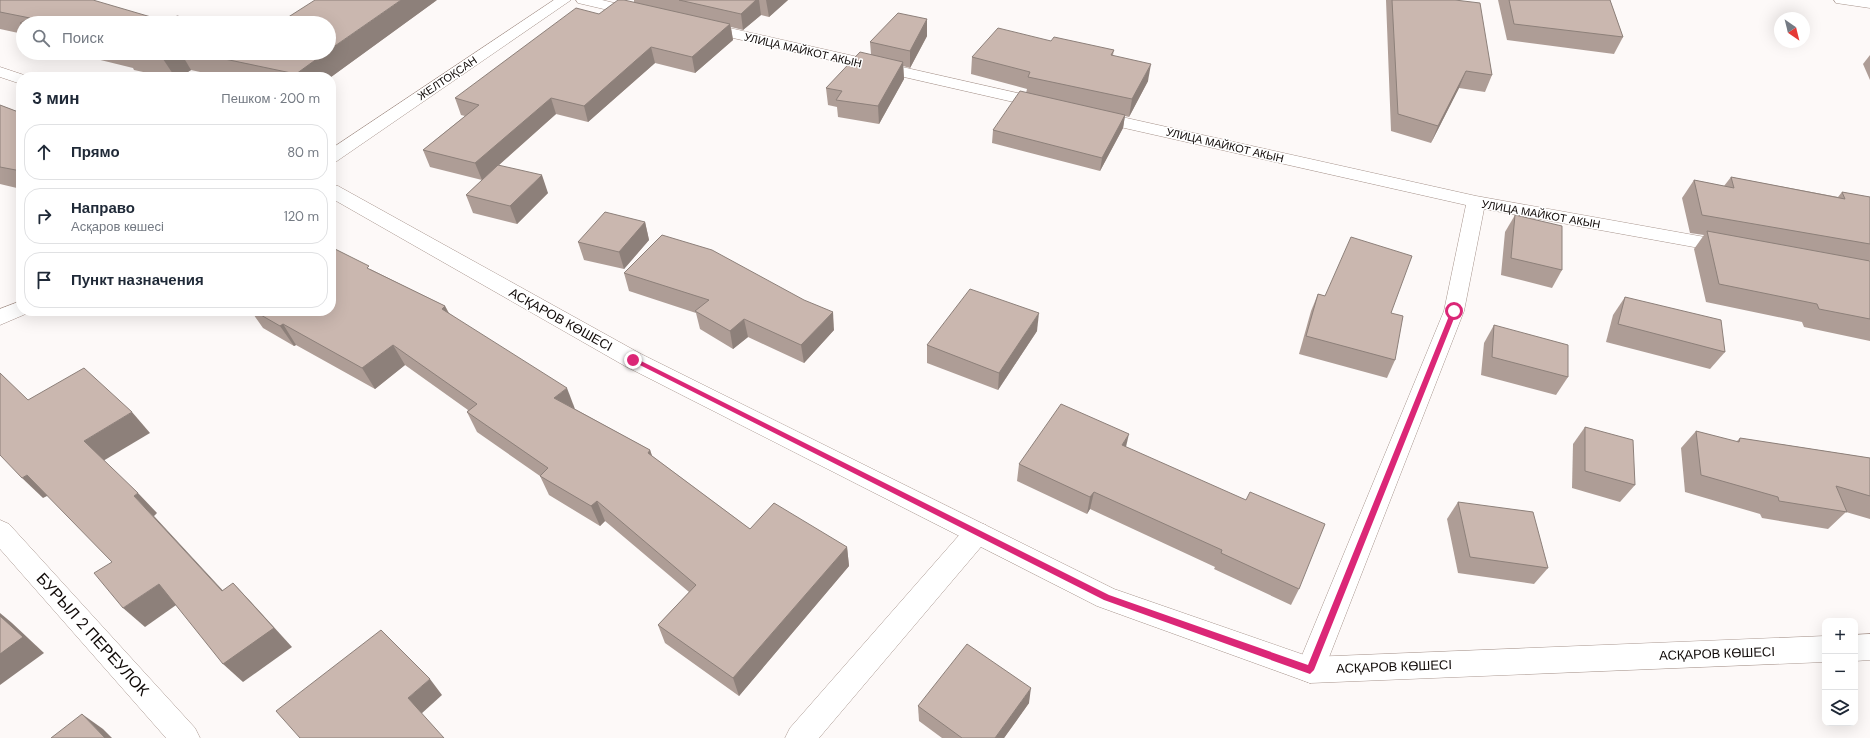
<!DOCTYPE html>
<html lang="ru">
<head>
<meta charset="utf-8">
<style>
	body { margin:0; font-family:"DM Sans",sans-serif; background:#f2f2f3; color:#1f2937 }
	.controls { position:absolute; right:12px; bottom:12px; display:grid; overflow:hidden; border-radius:8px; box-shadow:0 4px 16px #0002 }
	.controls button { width:36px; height:36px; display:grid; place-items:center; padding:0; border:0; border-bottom:1px solid #e0e1e3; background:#fff; color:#1f2937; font:20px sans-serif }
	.compass { position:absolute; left:1774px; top:12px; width:36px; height:36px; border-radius:50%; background:#fff; box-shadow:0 4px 16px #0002; rotate:145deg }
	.stop { position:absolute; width:12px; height:12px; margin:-9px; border:3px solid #db2777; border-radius:50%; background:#fff }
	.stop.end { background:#db2777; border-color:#fff; box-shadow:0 1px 4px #0008 }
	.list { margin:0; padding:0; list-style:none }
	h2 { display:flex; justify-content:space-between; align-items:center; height:52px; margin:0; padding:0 16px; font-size:17px }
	h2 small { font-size:13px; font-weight:400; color:#747a83 }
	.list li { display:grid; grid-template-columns:26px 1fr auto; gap:12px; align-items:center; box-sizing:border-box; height:56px; margin:0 8px 8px; padding:0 8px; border:1px solid #e0e1e3; border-radius:16px }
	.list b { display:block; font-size:15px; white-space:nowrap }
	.list p { margin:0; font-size:13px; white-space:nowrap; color:#747a83 }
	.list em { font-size:13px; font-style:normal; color:#747a83 }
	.icon { flex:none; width:22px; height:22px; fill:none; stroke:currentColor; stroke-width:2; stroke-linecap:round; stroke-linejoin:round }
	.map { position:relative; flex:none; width:1870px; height:738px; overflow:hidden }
	.search { position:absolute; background:#fff; box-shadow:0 4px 16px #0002; left:16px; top:16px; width:320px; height:44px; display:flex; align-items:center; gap:10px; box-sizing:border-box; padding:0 14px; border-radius:22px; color:#747a83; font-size:15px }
	.panel { position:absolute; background:#fff; box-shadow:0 4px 16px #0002; left:16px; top:72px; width:320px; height:244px; border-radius:16px }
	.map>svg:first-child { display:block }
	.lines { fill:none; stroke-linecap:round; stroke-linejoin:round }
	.street-casing { stroke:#a6938b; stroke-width:1 }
	.secondary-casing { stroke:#a6938b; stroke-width:1 }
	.street { fill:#fff; fill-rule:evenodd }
	.secondary { fill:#fff; fill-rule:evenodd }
	.wall { fill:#ae9d96 }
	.shaded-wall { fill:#8d807a }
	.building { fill:#cab7af; stroke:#8d807a }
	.route { fill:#db2777 }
	.labels { text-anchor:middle; stroke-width:3; stroke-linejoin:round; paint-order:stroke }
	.far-street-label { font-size:11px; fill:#100a08; stroke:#fff }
	.street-label { font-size:13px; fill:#100a08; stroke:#fff }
	.near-street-label { font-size:16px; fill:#100a08; stroke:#fff }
</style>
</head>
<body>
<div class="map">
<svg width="1870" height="738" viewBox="0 0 1870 738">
	<rect width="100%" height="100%" fill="#fdf9f8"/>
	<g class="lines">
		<!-- street casing -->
		<g class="street-casing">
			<g id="street">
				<polygon points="576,0 602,0 643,10 645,13 643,16 638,17 578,3"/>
				<polygon points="703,22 1044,99 1050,100 1052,104 1050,108 1044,109 698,30 695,27 698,24"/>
				<polygon points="1095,111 1476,196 1727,241 1734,243 1737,247 1734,251 1727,253 1484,209 1464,311 1324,670 1320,679 1310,683 1300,679 1296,670 1444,311 1466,205 1089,120 1087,116 1089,112"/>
				<polygon points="21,301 21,311 30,311 28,313 0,325 0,309"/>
				<polygon points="0,520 9,524 195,728 200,738 166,738 0,549"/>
				<polygon points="977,522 986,525 990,533 986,541 819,738 785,738 790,728 968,525"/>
			</g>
		</g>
		<!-- secondary casing -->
		<g class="secondary-casing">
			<g id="secondary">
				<polygon points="554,0 571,0 337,161 331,162 331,149"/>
				<polygon points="1834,0 1870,0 1870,8 1836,3"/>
				<polygon points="0,67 27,76 28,77 21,77 21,84 0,77"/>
				<polygon points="331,184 338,186 641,354 1114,589 1310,657 1825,636 1825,662 1310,683 1097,606 625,366 331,198"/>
				<polygon points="1870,634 1870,660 1855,661 1855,635"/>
			</g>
		</g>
		<!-- street -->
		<use href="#street" class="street"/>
		<!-- secondary -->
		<use href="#secondary" class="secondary"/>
	</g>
	<!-- wall -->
	<g class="wall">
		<polygon points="0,0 168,22 23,23 23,34 0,29"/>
		<polygon points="437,0 331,77 223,77 191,70 180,77 166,77 134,70 133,68 72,53 329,53"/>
		<polygon points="634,0 788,0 769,17 761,15 743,30 731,27 733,40 695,73 655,63 588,122 556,114 499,165 548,193 517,224 473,213 466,195 482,180 430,167 423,150 465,116 461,115 455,98 599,14 634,2"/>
		<polygon points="1386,0 1455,0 1492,75 1485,92 1459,88 1431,143 1391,131"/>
		<polygon points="1498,0 1610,0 1623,37 1614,54 1507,40"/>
		<polygon points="927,19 927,36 910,68 903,66 904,79 879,124 838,117 837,107 828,105 826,88 871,54 870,42"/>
		<polygon points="1051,41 1114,50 1113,55 1148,81 1129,117 1125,116 1123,128 1100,171 992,143 993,130 1026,93 1027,89 971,74 972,57"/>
		<polygon points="1870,55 1870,80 1863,64"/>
		<polygon points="0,105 21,113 21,189 0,184"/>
		<polygon points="1731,177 1838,197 1842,192 1870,197 1870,260 1869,261 1870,261 1870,341 1804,327 1802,322 1706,302 1694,249 1704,235 1690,233 1682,198 1694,180 1724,186"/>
		<polygon points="1515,215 1562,270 1552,288 1501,275 1505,232"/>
		<polygon points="645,222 649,240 624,269 584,260 578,242"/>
		<polygon points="370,269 445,306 449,313 575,409 650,450 652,456 750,529 847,547 849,566 739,696 665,643 658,625 689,592 605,521 600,526 549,495 540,476 477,432 467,412 468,410 405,365 375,389 296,345 294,346 263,328 251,311 331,311"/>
		<polygon points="624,273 834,330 804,363 748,337 733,349 700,329 696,313 629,291"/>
		<polygon points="1318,294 1391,313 1395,360 1387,378 1299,354 1311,311"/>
		<polygon points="1625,297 1725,352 1710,369 1606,342 1613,315"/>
		<polygon points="1494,325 1568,377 1556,395 1481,375 1484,343"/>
		<polygon points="1037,331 998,390 927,363 927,345"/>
		<polygon points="1585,427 1635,485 1620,502 1572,488 1573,444"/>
		<polygon points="1696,431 1736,442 1740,438 1870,458 1870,519 1846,512 1828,529 1762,518 1760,514 1685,492 1681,448"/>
		<polygon points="1126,447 1299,589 1291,605 1214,569 1215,567 1090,509 1087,514 1017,481 1019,464"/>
		<polygon points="1458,502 1548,568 1534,584 1458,573 1447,519"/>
		<polygon points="1029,703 1004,738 942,738 919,721 918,706"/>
	</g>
	<!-- shaded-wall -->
	<g class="shaded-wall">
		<polygon points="401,0 437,0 331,77 297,77 296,74 325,53 329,53 329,50"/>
		<polygon points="756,0 759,0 761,15 743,30 741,14"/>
		<polygon points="766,0 788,0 769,17"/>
		<polygon points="927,19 927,36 910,68 910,51"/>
		<polygon points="730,24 733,40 695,73 692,57"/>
		<polygon points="651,47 655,63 588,122 584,106"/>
		<polygon points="173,53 181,53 191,70 180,77 175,77 163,59"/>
		<polygon points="903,62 904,79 879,124 878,106"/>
		<polygon points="1151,64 1148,81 1129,117 1132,99"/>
		<polygon points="1466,71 1459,88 1431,143 1438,126"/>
		<polygon points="551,98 556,114 482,180 475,163"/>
		<polygon points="1125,115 1123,128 1100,171 1102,158"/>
		<polygon points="542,175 548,193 517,224 510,206"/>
		<polygon points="645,222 649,240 624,269 619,252"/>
		<polygon points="445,306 455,327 442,309"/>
		<polygon points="833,312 834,330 804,363 801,345"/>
		<polygon points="1039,313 1037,331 998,390 999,373"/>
		<polygon points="744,319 748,337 733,349 730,331"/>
		<polygon points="283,324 296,345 294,346 280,326"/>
		<polygon points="393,345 405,365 375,389 362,368"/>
		<polygon points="567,388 575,409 554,398"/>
		<polygon points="132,412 150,433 103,461 84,441"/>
		<polygon points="1129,434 1125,451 1122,445"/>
		<polygon points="650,450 657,470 648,453"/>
		<polygon points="27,475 49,495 43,498 22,478"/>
		<polygon points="1094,492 1090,509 1087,514 1090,497"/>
		<polygon points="138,493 157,513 154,516 240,609 222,591 134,496"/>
		<polygon points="597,501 605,521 600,526 591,506"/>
		<polygon points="847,547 849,566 739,696 733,678"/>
		<polygon points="233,583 251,602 292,647 243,682 223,664"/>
		<polygon points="159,584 179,603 145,627 123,608"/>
		<polygon points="0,613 12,623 44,653 0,685"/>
		<polygon points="430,679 442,695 421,714 408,698"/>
		<polygon points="1031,688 1029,703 1004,738 995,738"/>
		<polygon points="82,714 103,729 112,738 105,738"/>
	</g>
	<!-- building -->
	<g class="building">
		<polygon points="0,0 93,0 168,22 177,16 208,23 23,23 23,24 20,23 30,18 0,12"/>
		<polygon points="315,0 401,0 329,50 329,23 279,23"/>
		<polygon points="618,0 624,0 730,24 692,57 651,47 584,106 551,98 475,163 423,150 479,105 455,98 576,8 599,14"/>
		<polygon points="679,0 756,0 741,14"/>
		<polygon points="1392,0 1455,0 1480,3 1492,75 1466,71 1438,126 1398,114"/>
		<polygon points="1509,0 1610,0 1623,37 1514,24"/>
		<polygon points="898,13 927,19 910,51 870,42"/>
		<polygon points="998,28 1051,41 1054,37 1114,50 1111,55 1151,64 1132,99 1028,77 1030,72 972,57"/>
		<polygon points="860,52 903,62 878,106 836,100 842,91 826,88"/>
		<polygon points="139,53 173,53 163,59"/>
		<polygon points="196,53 325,53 296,74"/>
		<polygon points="1020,91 1125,115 1102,158 993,130"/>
		<polygon points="0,105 21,113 21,171 0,167"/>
		<polygon points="498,165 542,175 510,206 466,195"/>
		<polygon points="1731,177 1845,199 1842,192 1870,197 1870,244 1702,215 1694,180 1734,188"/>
		<polygon points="605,212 645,222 619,252 578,242"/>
		<polygon points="1515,215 1562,226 1562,270 1511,258"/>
		<polygon points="1707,231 1870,261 1870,319 1819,309 1817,304 1719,284"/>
		<polygon points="662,235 712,250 804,300 833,312 801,345 744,319 730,331 695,311 709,300 624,273"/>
		<polygon points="1351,237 1412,256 1391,313 1403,316 1395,360 1306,336 1318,294 1325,296"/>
		<polygon points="331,247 369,266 367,268 445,306 442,309 567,388 554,398 650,450 648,453 750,529 774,503 847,547 733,678 658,625 696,585 597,501 591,506 540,476 548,468 467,412 477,404 393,345 362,368 283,324 280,326 254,311 331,311"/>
		<polygon points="970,289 1039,313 999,373 927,345"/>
		<polygon points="1625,297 1721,320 1725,352 1618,324"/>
		<polygon points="1494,325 1568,345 1568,377 1492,357"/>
		<polygon points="84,368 132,412 84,441 138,493 134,496 222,591 233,583 274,628 223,664 159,584 123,608 94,573 112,562 27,475 22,478 0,455 0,373 28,400"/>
		<polygon points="1061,404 1129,434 1122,445 1246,500 1250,492 1325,524 1299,589 1221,553 1222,550 1094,492 1090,497 1019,464"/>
		<polygon points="1585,427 1633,440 1635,485 1585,471"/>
		<polygon points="1696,431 1739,442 1740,438 1870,458 1870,496 1836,486 1847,512 1779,501 1778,497 1701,475"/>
		<polygon points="1458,502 1533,512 1548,568 1470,557"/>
		<polygon points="0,616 23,637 0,654"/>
		<polygon points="381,630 430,679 408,698 444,738 300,738 276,711"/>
		<polygon points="967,644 1031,688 995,738 962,738 918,706"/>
		<polygon points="82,714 105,738 51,738"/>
	</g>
	<!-- route -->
	<polygon class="route" points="1454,309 1457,311 1314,670 1310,674 1104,600 630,360 635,358 1109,595 1308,665 1451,311"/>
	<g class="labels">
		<!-- far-street labels -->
		<g class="far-street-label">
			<text transform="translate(803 50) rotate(13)" y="4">УЛИЦА МАЙКОТ АКЫН</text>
			<text transform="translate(447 78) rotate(-34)" y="4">ЖЕЛТОҚСАН</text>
			<text transform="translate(1225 145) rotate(13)" y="4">УЛИЦА МАЙКОТ АКЫН</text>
			<text transform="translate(1541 214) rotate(10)" y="4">УЛИЦА МАЙКОТ АКЫН</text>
		</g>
		<!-- street labels -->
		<g class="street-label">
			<text transform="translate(561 319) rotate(29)" y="5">АСҚАРОВ КӨШЕСІ</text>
			<text transform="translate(1717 653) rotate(-2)" y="5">АСҚАРОВ КӨШЕСІ</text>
			<text transform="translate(1394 666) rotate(-2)" y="5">АСҚАРОВ КӨШЕСІ</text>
		</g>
		<!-- near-street labels -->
		<g class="near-street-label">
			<text transform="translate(93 634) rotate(48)" y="6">БУРЫЛ 2 ПЕРЕУЛОК</text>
		</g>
	</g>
</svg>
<div class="controls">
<button>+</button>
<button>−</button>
<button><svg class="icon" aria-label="layers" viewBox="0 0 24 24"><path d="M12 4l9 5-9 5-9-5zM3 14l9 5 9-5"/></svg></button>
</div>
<svg class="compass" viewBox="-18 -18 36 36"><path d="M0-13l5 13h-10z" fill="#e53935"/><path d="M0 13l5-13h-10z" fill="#747a83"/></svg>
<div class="stop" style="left:1454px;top:311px"></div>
<div class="stop end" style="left:633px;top:360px"></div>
<div class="search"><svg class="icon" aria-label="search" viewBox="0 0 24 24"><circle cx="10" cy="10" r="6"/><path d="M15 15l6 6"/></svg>Поиск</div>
<section class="panel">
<h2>3 мин<small>Пешком · 200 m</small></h2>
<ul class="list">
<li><svg class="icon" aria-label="ahead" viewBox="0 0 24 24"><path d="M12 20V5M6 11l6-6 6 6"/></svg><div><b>Прямо</b></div><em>80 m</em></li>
<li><svg class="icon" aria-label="right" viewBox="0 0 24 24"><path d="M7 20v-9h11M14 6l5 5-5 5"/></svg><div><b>Направо</b><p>Асқаров көшесі</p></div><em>120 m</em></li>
<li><svg class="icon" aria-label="arrive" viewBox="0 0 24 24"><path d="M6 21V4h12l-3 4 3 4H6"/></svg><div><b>Пункт назначения</b></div></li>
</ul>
</section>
</div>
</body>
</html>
